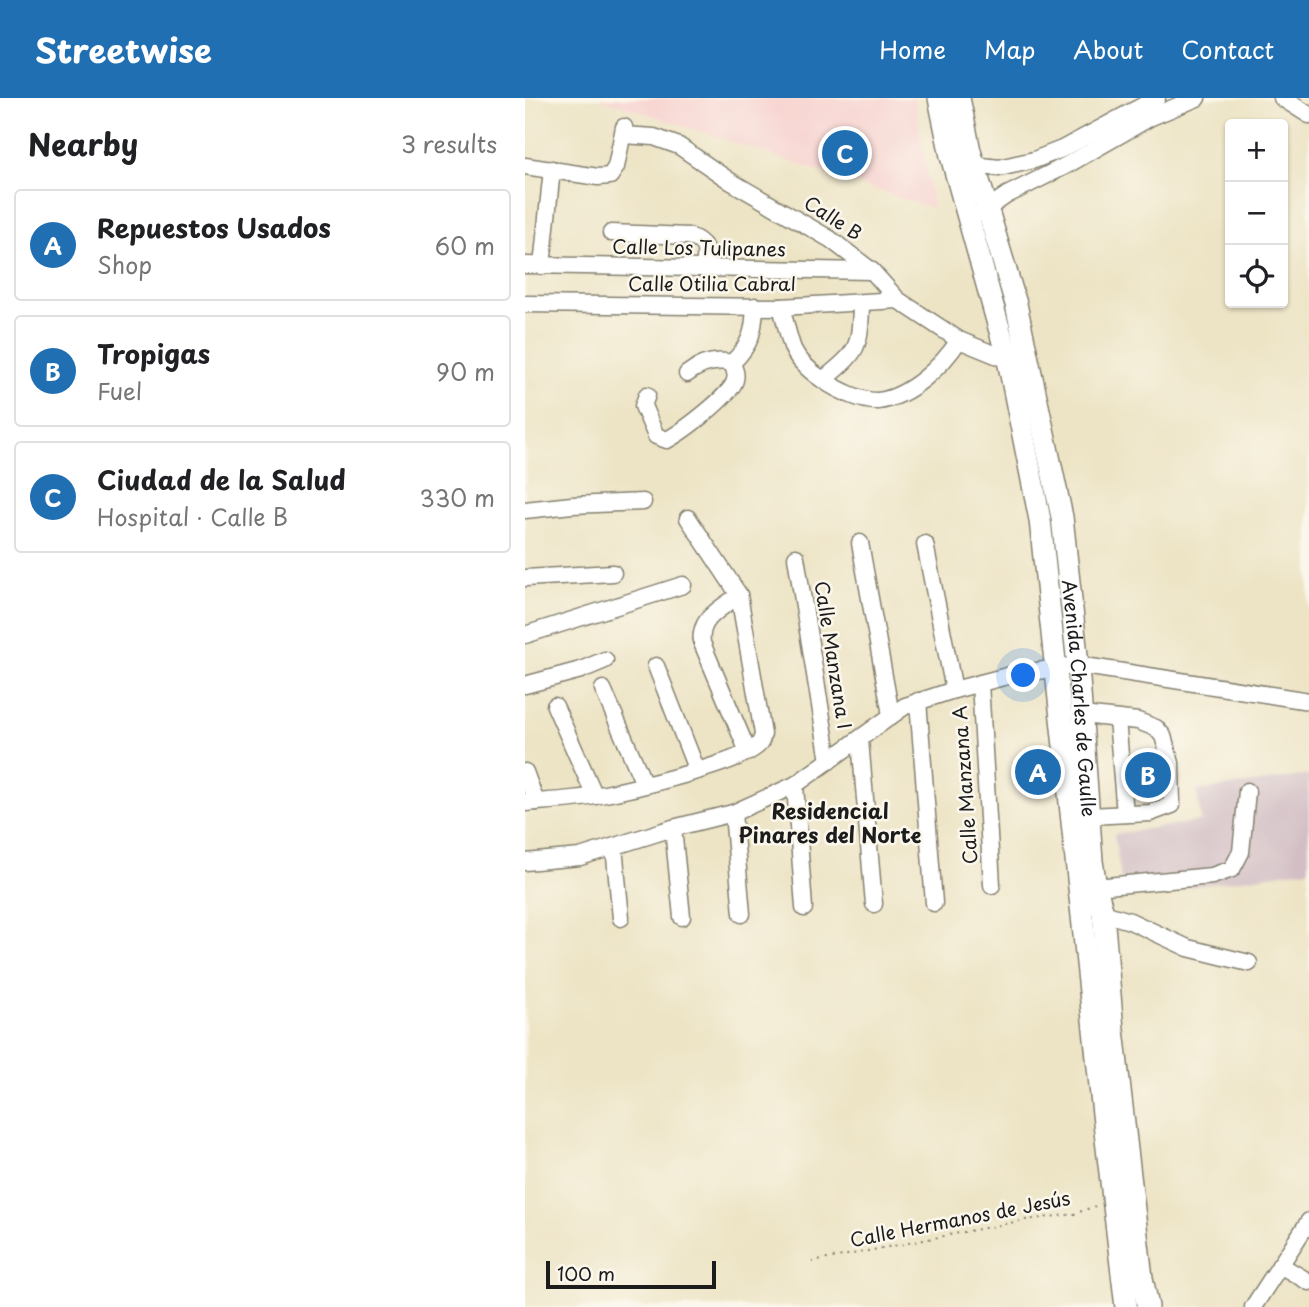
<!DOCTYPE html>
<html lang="en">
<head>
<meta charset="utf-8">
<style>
	body { margin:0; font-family:"Playpen Sans",sans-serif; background:#f6f6f6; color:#202124 }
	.controls { position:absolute; right:21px; top:21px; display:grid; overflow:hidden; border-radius:7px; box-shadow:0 2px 5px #0004 }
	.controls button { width:63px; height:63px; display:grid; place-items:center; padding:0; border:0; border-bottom:2px solid #e0e0e0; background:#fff; color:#202124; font:35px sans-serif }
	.scale { position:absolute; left:21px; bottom:18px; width:170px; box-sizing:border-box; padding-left:7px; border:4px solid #1c1c1c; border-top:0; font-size:19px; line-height:24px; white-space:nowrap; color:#1c1c1c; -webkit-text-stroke:5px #fbf7ec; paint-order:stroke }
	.you { position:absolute; left:499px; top:578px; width:24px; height:24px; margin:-18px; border:5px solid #fff; border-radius:50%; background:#1a73e8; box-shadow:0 0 0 10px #1a73e833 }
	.badge { display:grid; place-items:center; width:46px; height:46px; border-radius:50%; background:#1f6fb2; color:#fff; font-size:23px; font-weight:700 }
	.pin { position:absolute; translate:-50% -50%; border:4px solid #fff; box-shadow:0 2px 7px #0006 }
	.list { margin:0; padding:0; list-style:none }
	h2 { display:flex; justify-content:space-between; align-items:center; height:91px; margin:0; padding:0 28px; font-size:30px }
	h2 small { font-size:23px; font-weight:400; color:#757577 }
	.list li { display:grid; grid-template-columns:46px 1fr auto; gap:21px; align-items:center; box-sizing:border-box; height:112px; margin:0 14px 14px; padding:0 14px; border:2px solid #e0e0e0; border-radius:7px }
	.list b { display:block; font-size:26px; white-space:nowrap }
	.list p { margin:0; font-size:23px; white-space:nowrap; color:#757577 }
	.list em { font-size:23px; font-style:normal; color:#757577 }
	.icon { flex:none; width:38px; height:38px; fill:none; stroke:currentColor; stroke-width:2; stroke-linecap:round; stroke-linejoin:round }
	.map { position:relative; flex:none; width:784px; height:1209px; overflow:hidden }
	header { display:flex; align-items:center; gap:42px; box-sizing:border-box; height:98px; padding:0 35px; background:#1f6fb2; color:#fff }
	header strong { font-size:33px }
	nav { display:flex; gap:38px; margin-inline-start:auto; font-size:24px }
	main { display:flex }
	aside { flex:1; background:#fff }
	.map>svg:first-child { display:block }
	.built { fill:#f7d0ce }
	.industrial { fill:#d2bec4 }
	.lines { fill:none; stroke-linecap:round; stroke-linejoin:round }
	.minor-casing { stroke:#848070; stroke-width:19 }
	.major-casing { stroke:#848070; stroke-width:24 }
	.path { stroke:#848070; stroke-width:2; stroke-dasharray:2 5; stroke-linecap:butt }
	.minor { stroke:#fff; stroke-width:16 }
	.major { stroke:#fff; stroke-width:21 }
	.labels { text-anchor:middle; stroke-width:5; stroke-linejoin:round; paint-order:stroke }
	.street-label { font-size:19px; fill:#1c1c1c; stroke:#fbf7ec }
	.neighbourhood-label { font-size:21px; font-weight:bold; fill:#1c1c1c; stroke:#fbf7ec }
</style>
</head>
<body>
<header>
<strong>Streetwise</strong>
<nav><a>Home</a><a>Map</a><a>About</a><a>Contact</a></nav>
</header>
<main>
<aside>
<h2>Nearby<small>3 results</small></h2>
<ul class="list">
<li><span class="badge">A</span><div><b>Repuestos Usados</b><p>Shop</p></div><em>60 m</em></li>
<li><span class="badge">B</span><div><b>Tropigas</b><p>Fuel</p></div><em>90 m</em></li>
<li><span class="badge">C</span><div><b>Ciudad de la Salud</b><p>Hospital · Calle B</p></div><em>330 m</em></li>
</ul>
</aside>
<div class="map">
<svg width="784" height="1209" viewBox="0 0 784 1209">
	<rect width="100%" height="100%" fill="#fbf7ec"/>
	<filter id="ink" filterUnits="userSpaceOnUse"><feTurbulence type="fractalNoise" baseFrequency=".0143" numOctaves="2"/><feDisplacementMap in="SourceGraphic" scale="14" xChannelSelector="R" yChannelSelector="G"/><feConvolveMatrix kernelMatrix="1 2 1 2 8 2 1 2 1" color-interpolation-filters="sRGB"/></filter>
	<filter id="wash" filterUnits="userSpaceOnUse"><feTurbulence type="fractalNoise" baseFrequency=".00686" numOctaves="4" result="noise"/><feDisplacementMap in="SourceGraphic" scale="28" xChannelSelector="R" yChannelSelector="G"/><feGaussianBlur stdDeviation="1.57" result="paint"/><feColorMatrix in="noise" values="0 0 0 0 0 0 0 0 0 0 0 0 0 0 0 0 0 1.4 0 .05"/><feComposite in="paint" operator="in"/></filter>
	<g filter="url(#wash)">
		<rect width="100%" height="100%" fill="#ede4c5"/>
		<!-- built -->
		<polygon class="built" points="75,0 389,0 408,111"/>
		<!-- industrial -->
		<polygon class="industrial" points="784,677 784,771 599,799 589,736 676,723 672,693"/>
	</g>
	<g filter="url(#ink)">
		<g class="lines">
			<!-- minor casing -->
			<g class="minor-casing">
				<g id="minor">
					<polyline points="757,0 784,17"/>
					<polyline points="98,37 129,39 154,48 205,83 305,141 347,173 373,202 434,242 483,262"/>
					<polyline points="0,68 73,79 85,78 91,69 99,29"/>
					<polyline points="439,69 449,67 474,70 509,62 537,51 632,0"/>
					<polyline points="456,115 482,97 542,67 626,19 672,0"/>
					<path d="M 86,135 L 164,138 C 184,146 181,152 179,171"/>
					<polyline points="0,167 347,173"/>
					<polyline points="17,168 27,71"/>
					<polyline points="0,206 256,209 373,202"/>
					<path d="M 256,209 C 260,222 263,238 268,251 C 274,264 286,274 298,282 C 311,291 337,304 353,303 C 385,299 418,267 434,242"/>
					<path d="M 162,276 C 176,265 190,261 207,265"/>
					<path d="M 298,282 C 333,253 335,252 336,205"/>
					<path d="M 122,297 L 118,308 L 131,338 L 142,342 C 157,334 207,297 210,282 C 212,276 209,271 207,265 C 226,246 229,234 230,208"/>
					<polyline points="0,412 47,407 118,404"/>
					<polyline points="335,445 366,617"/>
					<polyline points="400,446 429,592"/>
					<polyline points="271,459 304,663"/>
					<polyline points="0,480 88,475"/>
					<path d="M 214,497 C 197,510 173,520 177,545 L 223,654"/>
					<polyline points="0,537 158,487"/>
					<polyline points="131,568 172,673"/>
					<polyline points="455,585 467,787"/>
					<polyline points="0,587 56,572 80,562"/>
					<polyline points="78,591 119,686"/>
					<polyline points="393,603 409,805"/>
					<polyline points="30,608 70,698"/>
					<polyline points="557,617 613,623 631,630 638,638 646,665 647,707 625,715 564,718"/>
					<polyline points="592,621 600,716"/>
					<polyline points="335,642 349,806"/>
					<polyline points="0,674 11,704"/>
					<polyline points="270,687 279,810"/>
					<path d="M 0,705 C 23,703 47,702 70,698 C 97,693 221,665 234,646 C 237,643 237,639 238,636 L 214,497 L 163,420"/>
					<polyline points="208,715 217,816"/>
					<polyline points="148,730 157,819"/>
					<polyline points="89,749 96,820"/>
					<polyline points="0,764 55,759 148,730 208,715 270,687 380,608 429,592 486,577 553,567 784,603"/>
					<polyline points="571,789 687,778 707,771 716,754 722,693"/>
					<polyline points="578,815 605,823 663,850 724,865"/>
					<polyline points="755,1167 784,1184"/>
					<polyline points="728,1209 784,1123"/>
				</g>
			</g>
			<!-- major casing -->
			<g class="major-casing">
				<g id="major">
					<polyline points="414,0 426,58 483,262 515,422 578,1016 601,1209"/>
					<path id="s1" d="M 434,0 L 445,53 L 491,206 L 537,419 L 553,567 L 567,763 L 571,789 L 578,815 L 588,932 L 617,1180 L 623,1209"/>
				</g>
			</g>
			<!-- path -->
			<polyline class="path" points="287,1164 500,1122 549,1116 573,1107"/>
			<!-- minor -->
			<use href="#minor" class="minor"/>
			<!-- major -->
			<use href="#major" class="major"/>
		</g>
	</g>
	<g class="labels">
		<!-- street labels -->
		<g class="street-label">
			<text transform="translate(308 120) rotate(33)" y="7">Calle B</text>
			<text transform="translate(174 150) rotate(1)" y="7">Calle Los Tulipanes</text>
			<text x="187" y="193">Calle Otilia Cabral</text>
			<text transform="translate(308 557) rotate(81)" y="7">Calle Manzana I</text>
			<text dy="7" stroke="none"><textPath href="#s1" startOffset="614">Avenida Charles de Gaulle</textPath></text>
			<text transform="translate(440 687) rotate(-94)" y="7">Calle Manzana A</text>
			<text transform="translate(435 1121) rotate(-11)" y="7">Calle Hermanos de Jesús</text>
		</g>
		<!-- neighbourhood labels -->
		<g class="neighbourhood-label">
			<text x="305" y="721">Residencial<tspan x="305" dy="24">Pinares del Norte</tspan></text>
		</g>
	</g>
</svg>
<div class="controls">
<button>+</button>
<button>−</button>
<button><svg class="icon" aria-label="locate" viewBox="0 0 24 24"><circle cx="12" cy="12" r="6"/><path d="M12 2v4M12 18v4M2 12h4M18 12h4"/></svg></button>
</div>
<div class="scale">100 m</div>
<div class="you"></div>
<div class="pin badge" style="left:513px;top:674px">A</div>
<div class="pin badge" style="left:623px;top:677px">B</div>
<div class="pin badge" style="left:320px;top:55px">C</div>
</div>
</main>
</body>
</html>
